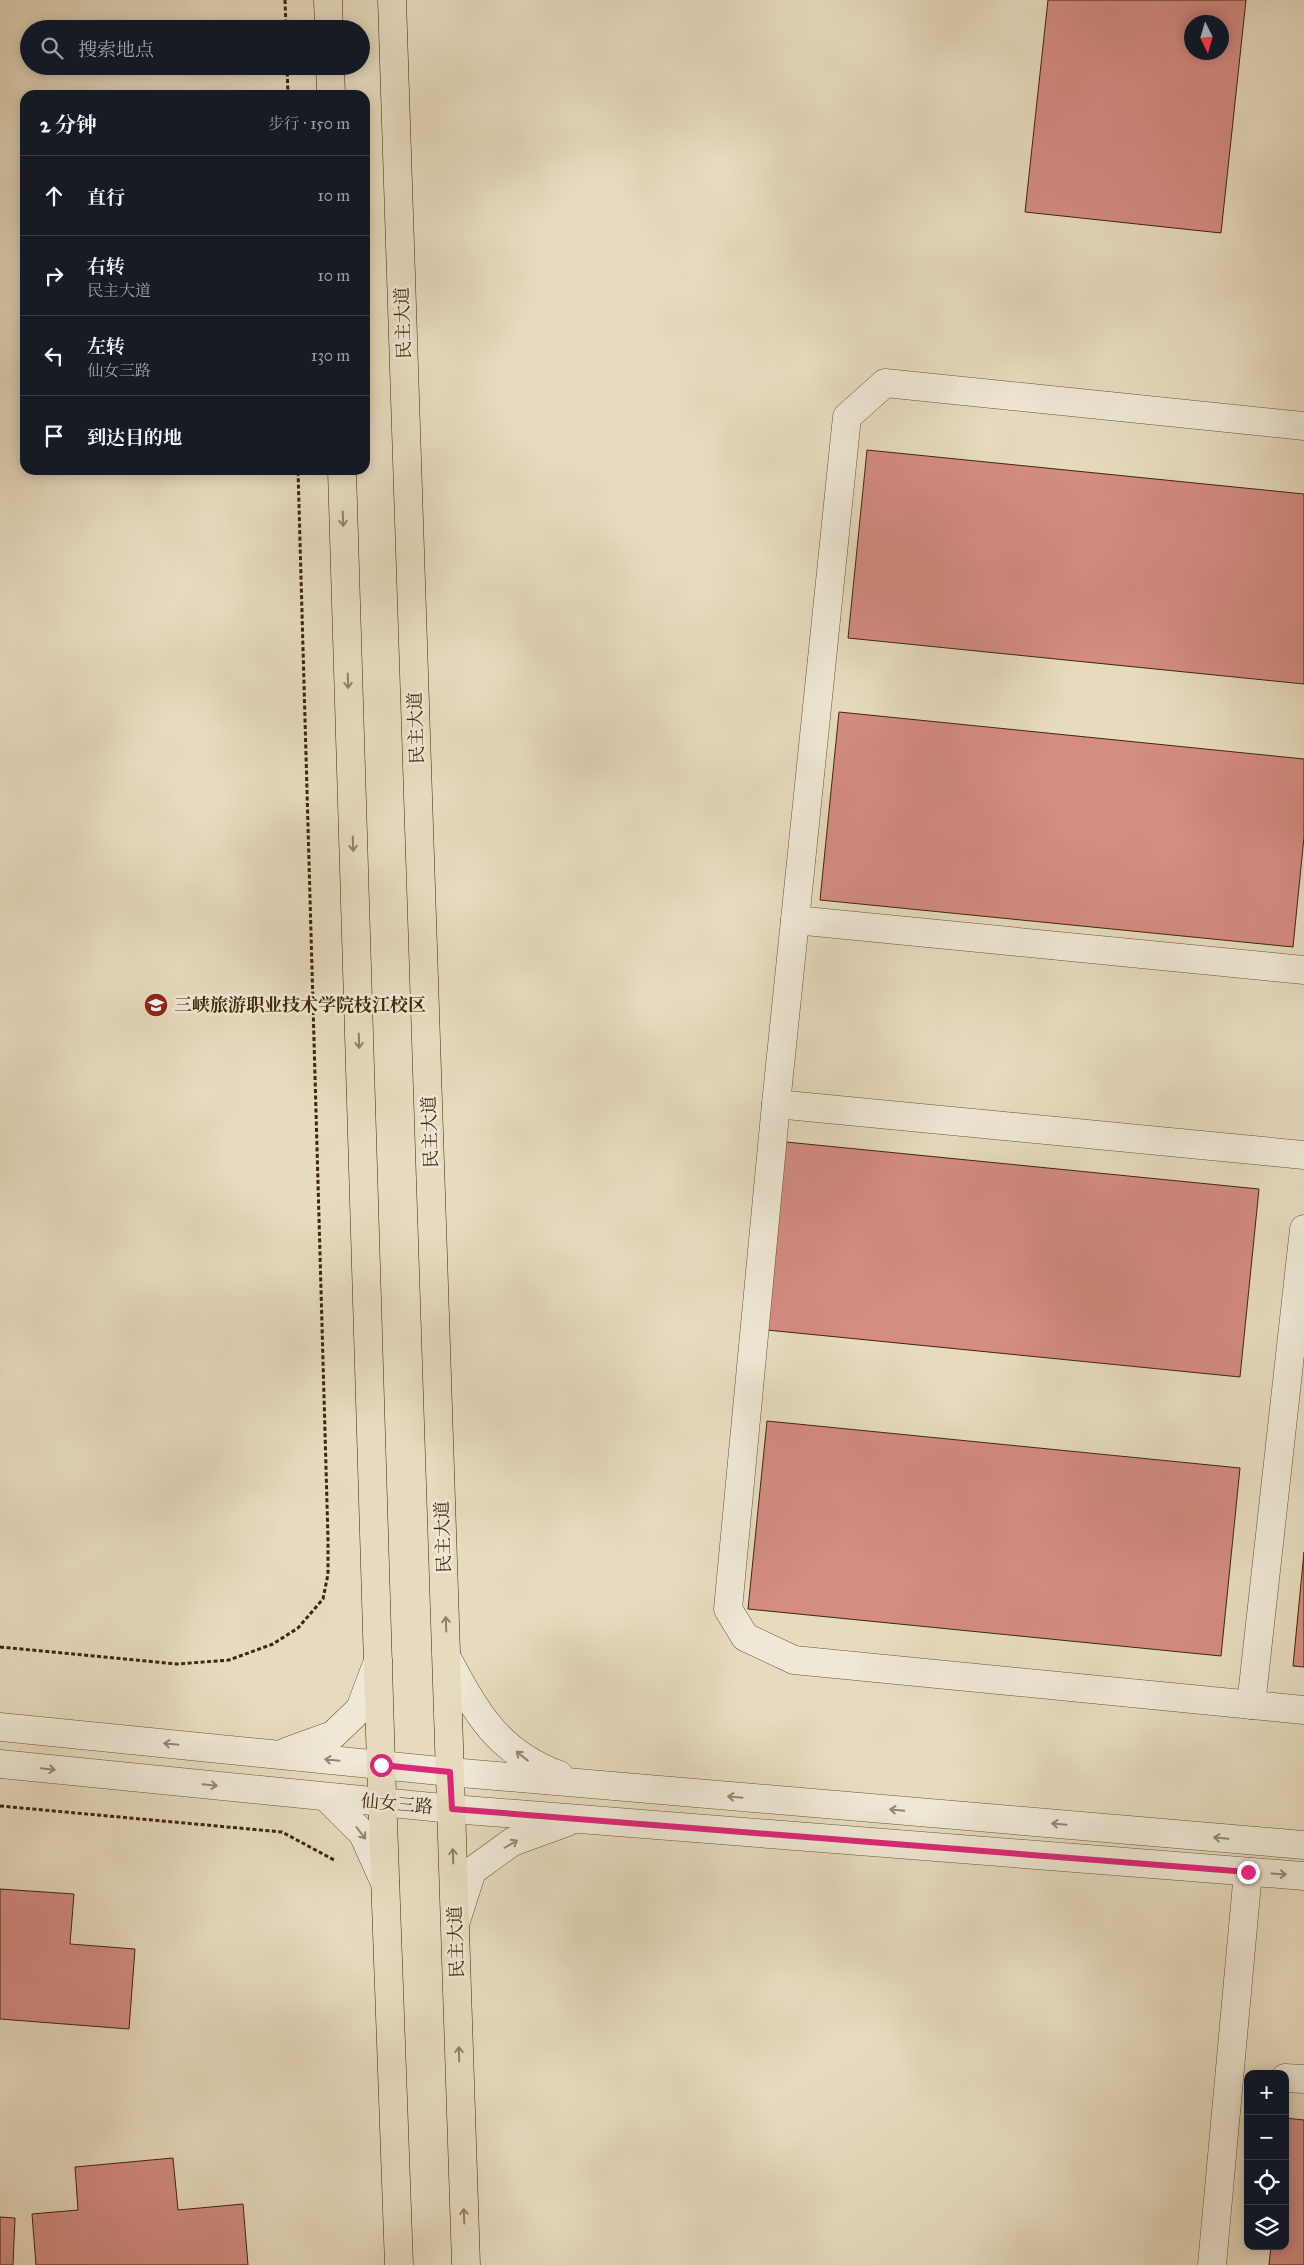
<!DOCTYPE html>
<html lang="zh">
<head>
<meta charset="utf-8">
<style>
	body { margin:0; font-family:"IM FELL Great Primer","Noto Serif SC",serif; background:#242831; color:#f1f3f6 }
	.controls { position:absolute; right:15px; bottom:15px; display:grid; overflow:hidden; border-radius:10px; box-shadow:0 2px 12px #0003 }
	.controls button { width:45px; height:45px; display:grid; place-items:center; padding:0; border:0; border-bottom:1px solid #363941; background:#171b24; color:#f1f3f6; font:25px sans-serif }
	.compass { position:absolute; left:1184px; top:15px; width:45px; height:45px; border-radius:50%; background:#171b24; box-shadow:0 2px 12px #0003; rotate:175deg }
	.stop { position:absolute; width:15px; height:15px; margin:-11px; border:4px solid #db2777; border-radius:50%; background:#fff }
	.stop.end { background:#db2777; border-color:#fff; box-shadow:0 1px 5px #0008 }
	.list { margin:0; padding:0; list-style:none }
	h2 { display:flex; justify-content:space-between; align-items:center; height:65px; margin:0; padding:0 20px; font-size:21px }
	h2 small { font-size:16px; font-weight:400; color:#9ea1a6 }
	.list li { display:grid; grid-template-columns:32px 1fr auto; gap:15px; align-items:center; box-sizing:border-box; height:80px; padding:0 20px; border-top:1px solid #363941 }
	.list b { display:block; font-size:19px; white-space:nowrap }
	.list p { margin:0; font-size:16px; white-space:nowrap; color:#9ea1a6 }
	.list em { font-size:16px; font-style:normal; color:#9ea1a6 }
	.icon { flex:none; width:28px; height:28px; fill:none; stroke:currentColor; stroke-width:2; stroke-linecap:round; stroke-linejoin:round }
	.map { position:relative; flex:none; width:1304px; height:2265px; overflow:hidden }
	.search { position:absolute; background:#171b24; box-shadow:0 2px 12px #0003; left:20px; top:20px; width:350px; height:55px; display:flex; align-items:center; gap:12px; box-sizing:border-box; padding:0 18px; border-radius:28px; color:#9ea1a6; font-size:19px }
	.panel { position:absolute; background:#171b24; box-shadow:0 2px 12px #0003; left:20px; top:90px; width:350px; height:385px; border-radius:15px }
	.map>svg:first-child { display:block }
	.building { fill:#d48c83; stroke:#3e2607; fill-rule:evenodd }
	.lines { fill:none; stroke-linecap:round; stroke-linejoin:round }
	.minor-casing { stroke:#685335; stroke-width:29 }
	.major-casing { stroke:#3e2607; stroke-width:29 }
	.path { stroke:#3e2607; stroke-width:3; stroke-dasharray:4 2.5; stroke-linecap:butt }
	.minor { stroke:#efe8d5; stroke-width:28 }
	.major { stroke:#e7dbbf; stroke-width:28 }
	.oneway { stroke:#928063 }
	.oneway2 { stroke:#96876e }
	.route { stroke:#db2777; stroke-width:6 }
	.labels { text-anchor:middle; stroke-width:5; stroke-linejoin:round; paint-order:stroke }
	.street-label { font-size:18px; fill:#3e2607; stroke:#efe8d5 }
	.poi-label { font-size:18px; font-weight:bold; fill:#3e2607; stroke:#efe8d5; text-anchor:start }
</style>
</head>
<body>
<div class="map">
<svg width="1304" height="2265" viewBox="0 0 1304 2265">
	<rect width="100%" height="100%" fill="#e7dbbf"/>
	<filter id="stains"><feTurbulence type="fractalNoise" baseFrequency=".004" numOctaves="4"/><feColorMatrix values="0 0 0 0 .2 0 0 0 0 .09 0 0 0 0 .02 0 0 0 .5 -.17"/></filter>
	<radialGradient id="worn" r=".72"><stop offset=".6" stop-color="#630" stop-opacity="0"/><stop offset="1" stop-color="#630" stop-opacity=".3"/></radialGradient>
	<!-- building -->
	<g class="building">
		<path d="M 1048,0 L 1246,0 L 1221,233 L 1025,212 ZM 1192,22 L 1222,22 L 1222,52 L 1192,52 Z"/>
		<polygon points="867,450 1304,494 1304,684 848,638"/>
		<polygon points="839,712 1304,759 1304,837 1293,947 820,900"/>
		<polygon points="786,1142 1259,1189 1240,1377 767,1330"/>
		<polygon points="767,1421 1240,1468 1221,1656 748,1609"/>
		<polygon points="1304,1552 1304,1667 1293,1666"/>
		<polygon points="0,1889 74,1894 70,1944 135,1949 129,2029 0,2019"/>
		<polygon points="1285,2118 1304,2120 1304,2265 1269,2265 1271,2246 1285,2246"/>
		<polygon points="173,2158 178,2210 243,2204 248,2265 36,2265 32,2214 78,2210 75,2167"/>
		<polygon points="0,2217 15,2218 13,2265 0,2265"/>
	</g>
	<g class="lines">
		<!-- minor casing -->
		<g class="minor-casing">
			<g id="minor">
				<polyline points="1304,426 885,383 847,417 776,1104 728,1609 745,1637 794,1660 1304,1710"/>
				<polyline points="795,920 1304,970"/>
				<polyline points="776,1104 1304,1155"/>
				<path d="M 447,1658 C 476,1712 497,1752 559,1775"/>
				<polyline points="1251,1705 1304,1229"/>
				<polyline points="0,1727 450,1772 1304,1845"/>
				<polyline points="286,1752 333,1735 360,1709 378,1661"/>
				<polyline points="0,1764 452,1809 1304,1876"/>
				<polyline points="327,1798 363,1834 385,1883"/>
				<polyline points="456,1921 472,1871 512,1842 567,1822"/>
				<polyline points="1285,2078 1304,2079"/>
				<polyline points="1212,2265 1248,1872"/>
			</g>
		</g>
		<!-- major casing -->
		<g class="major-casing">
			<g id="major">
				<polyline points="328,0 329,29"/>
				<polyline points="392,0 466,2265"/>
				<polyline points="330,66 331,95"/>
				<polyline points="342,470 381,1765 399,2265"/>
			</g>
		</g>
		<!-- path -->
		<g class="path">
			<polyline points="285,0 286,29"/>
			<polyline points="287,66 288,95"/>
			<polyline points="0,1647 177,1664 229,1660 273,1644 298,1628 323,1599 328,1574 328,1539 298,470"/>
			<polyline points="0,1806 282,1832 336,1861"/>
		</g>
		<!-- minor -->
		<use href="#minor" class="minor"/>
		<!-- major -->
		<use href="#major" class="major"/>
	</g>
	<!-- one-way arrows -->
	<defs><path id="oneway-shaft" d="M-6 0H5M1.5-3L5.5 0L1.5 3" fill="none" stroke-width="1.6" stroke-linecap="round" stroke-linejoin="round" transform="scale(1.25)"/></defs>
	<g class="oneway">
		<use href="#oneway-shaft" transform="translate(343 519) rotate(88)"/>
		<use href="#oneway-shaft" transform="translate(348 681) rotate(88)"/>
		<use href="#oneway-shaft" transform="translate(353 844) rotate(88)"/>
		<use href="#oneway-shaft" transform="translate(359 1041) rotate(88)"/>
		<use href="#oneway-shaft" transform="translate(446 1624) rotate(-92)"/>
		<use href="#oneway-shaft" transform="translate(453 1856) rotate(-92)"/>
		<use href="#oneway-shaft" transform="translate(459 2054) rotate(-92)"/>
		<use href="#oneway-shaft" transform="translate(464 2216) rotate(-92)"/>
	</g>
	<g class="oneway2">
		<use href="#oneway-shaft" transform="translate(171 1744) rotate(-174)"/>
		<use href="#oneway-shaft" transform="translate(522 1756) rotate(-142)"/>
		<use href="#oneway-shaft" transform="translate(332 1760) rotate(-174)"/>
		<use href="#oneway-shaft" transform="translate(48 1769) rotate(6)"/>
		<use href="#oneway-shaft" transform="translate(210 1785) rotate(6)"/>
		<use href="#oneway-shaft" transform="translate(735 1797) rotate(-175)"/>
		<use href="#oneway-shaft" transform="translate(897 1810) rotate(-175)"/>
		<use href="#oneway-shaft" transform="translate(1059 1824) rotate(-175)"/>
		<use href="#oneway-shaft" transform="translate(361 1833) rotate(52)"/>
		<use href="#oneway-shaft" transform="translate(1221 1838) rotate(-175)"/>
		<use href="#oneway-shaft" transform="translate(511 1844) rotate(-30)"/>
		<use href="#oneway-shaft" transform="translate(1279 1874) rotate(4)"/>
	</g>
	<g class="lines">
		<!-- route -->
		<polyline class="route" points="381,1765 450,1772 452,1809 1248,1872"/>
	</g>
	<!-- icons -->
	<defs>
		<g id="school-disc" transform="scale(1.25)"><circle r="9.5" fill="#8f2418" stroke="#efe8d5"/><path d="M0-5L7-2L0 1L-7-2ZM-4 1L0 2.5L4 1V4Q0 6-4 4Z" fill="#fff"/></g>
	</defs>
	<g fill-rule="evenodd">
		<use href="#school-disc" x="156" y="1005"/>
	</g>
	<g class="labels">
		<!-- street labels -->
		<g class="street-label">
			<text transform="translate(403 323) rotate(-92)" y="6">民主大道</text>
			<text transform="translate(416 728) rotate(-92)" y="6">民主大道</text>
			<text transform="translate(430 1132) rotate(-92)" y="6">民主大道</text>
			<text transform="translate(443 1537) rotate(-92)" y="6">民主大道</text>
			<text transform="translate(397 1804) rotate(5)" y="6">仙女三路</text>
			<text transform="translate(456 1942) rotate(-92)" y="6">民主大道</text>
		</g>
		<!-- poi labels -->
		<g class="poi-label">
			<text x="174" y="1011">三峡旅游职业技术学院枝江校区</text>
		</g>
	</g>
	<rect width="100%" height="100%" filter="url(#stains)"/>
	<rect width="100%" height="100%" fill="url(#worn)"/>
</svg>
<div class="controls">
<button>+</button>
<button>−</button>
<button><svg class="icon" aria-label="locate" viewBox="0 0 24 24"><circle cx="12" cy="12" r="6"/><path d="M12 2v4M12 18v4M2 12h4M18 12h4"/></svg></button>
<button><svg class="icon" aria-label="layers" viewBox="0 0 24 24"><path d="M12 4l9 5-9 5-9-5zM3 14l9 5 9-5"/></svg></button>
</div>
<svg class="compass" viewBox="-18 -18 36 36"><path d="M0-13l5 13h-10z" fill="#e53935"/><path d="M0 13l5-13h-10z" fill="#9ea1a6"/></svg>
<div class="stop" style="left:381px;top:1765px"></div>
<div class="stop end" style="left:1248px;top:1872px"></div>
<div class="search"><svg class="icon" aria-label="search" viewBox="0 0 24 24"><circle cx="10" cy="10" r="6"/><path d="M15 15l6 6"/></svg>搜索地点</div>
<section class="panel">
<h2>2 分钟<small>步行 · 150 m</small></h2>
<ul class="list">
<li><svg class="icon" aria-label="ahead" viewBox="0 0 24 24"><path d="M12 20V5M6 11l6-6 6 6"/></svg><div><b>直行</b></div><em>10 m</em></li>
<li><svg class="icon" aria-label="right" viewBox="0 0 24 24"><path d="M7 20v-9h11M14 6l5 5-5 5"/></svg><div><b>右转</b><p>民主大道</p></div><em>10 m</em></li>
<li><svg class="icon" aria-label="left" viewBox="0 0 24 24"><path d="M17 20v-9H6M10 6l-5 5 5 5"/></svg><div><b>左转</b><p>仙女三路</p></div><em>130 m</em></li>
<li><svg class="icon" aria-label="arrive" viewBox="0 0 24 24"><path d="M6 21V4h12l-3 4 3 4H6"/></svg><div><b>到达目的地</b></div></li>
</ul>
</section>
</div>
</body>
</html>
